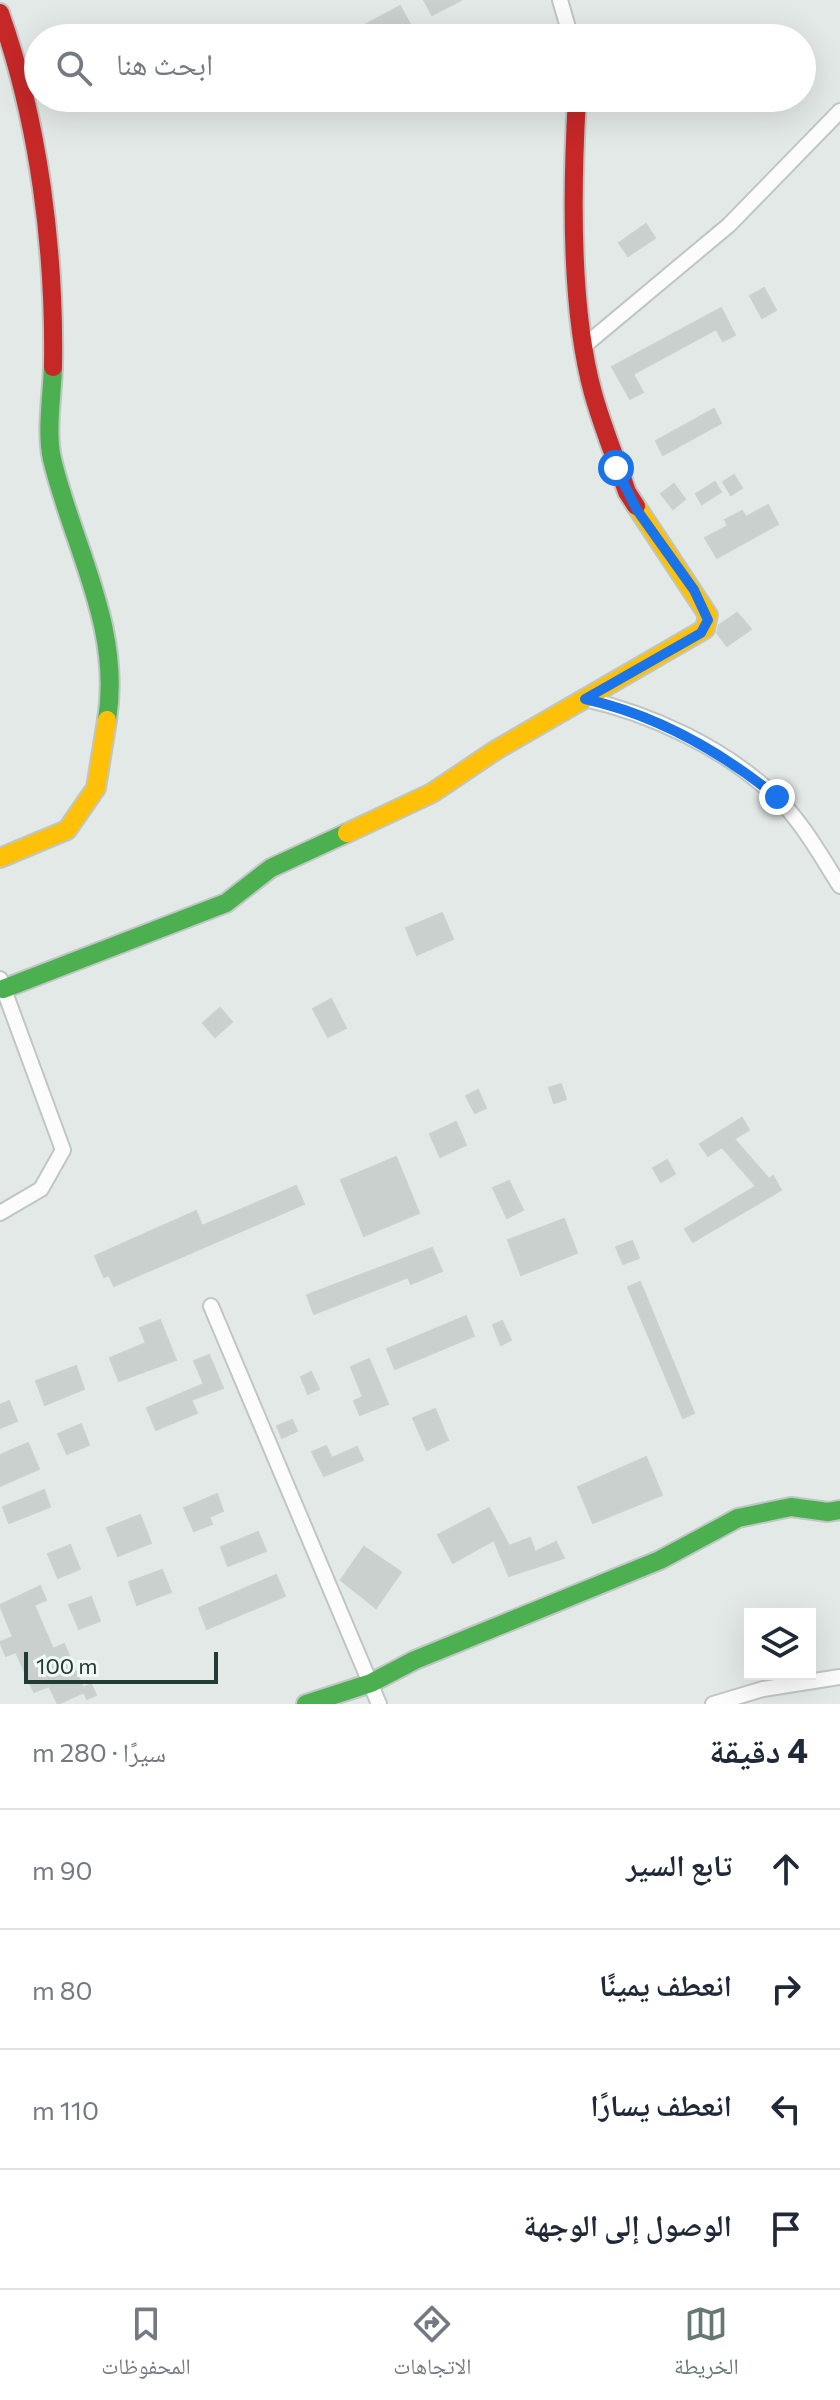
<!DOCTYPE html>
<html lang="ar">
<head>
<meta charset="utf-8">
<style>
	body { margin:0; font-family:Commissioner,"Noto Naskh Arabic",sans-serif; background:#f2f2f3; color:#1f2937; direction:rtl }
	.controls { position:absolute; right:24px; bottom:24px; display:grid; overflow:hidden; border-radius:0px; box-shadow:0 8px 32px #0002 }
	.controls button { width:72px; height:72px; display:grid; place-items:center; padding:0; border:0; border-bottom:2px solid #e0e1e3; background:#fff; color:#1f2937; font:40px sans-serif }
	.scale { position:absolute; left:24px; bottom:20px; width:194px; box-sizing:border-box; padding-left:8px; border:4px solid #213b36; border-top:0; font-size:22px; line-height:28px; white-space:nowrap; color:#213b36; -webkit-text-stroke:6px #f1f8f5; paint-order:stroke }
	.stop { position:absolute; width:24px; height:24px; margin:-18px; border:6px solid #1a73e8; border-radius:50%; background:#fff }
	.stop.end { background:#1a73e8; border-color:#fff; box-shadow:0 2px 8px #0008 }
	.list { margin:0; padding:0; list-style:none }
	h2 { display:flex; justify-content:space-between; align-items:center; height:104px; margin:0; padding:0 32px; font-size:34px }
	h2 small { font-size:26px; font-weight:400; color:#747a83 }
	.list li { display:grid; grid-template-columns:52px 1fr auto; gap:24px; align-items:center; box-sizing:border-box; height:120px; padding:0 32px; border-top:2px solid #e0e1e3 }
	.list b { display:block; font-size:30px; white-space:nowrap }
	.list em { font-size:26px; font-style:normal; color:#747a83 }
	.icon { flex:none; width:44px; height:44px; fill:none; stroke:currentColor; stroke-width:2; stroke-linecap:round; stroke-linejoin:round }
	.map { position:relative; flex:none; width:840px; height:1704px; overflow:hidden; direction:ltr }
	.search { position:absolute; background:#fff; box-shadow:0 8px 32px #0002; left:24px; right:24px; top:24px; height:88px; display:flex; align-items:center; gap:20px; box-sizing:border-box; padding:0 28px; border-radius:44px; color:#747a83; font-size:30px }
	.sheet { height:584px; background:#fff }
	nav { display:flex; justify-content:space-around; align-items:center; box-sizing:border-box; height:112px; border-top:2px solid #e0e1e3; background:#fff; font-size:22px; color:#747a83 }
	nav a { display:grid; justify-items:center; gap:4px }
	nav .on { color:#657874 }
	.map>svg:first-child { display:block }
	.building { fill:#cad0ce; stroke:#ccd1cf; stroke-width:2 }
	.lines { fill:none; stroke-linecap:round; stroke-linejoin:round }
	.street-casing { stroke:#c0c6c3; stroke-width:18 }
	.fast-casing { stroke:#bfc6c4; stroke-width:22 }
	.slow-casing { stroke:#bfc6c4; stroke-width:22 }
	.jam-casing { stroke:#bfc6c4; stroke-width:22 }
	.street { stroke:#fbfcfb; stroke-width:14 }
	.fast { stroke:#4caf50; stroke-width:18 }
	.slow { stroke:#ffc107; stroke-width:18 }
	.jam { stroke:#c62828; stroke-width:18 }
	.route { stroke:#1a73e8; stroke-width:10 }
</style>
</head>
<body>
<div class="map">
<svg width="840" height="1704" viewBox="0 0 840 1704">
	<rect width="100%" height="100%" fill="#e3e9e6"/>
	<!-- building -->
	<g class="building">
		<polygon points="424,0 461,0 432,15"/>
		<polygon points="400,6 411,26 389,38 367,38 361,27"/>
		<polygon points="646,224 655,238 628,256 619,243"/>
		<polygon points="764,288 776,310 762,318 750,296"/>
		<polygon points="721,308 735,335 723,341 716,329 633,374 643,392 630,399 612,367"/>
		<polygon points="714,409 721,423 663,455 656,441"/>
		<polygon points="734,475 742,488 731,495 723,482"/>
		<polygon points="715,482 721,492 702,504 696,494"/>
		<polygon points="674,484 685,499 673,509 661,494"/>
		<polygon points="768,505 778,524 717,558 705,538 728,526 725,520 742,511 746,517"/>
		<polygon points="737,613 751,629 727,646 717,633 719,625"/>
		<polygon points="442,913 453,939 417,955 406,928"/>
		<polygon points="331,999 346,1028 328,1037 313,1009"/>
		<polygon points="220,1008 232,1022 215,1037 203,1023"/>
		<polygon points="561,1084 566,1099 554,1103 549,1088"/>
		<polygon points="478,1090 486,1108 475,1113 466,1096"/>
		<polygon points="742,1118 749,1130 734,1139 769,1179 773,1176 781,1190 693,1242 685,1229 756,1186 722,1147 708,1156 700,1144"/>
		<polygon points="456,1122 466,1145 440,1157 430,1134"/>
		<polygon points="396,1157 419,1213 364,1236 341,1180"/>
		<polygon points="667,1160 675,1174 661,1182 653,1168"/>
		<polygon points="509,1181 523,1210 507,1218 493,1188"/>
		<polygon points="296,1186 304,1204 114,1286 109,1275 104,1277 95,1256 196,1211 202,1226"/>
		<polygon points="564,1219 577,1253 521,1275 508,1240"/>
		<polygon points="632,1241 639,1258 623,1264 616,1247"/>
		<polygon points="432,1248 442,1271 411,1284 408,1277 314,1314 307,1295"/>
		<polygon points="640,1282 694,1413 683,1418 628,1287"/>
		<polygon points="466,1316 474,1336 395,1369 387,1349"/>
		<polygon points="160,1320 176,1360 119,1381 110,1358 146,1343 140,1328"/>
		<polygon points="502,1321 511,1340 501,1345 493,1325"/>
		<polygon points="209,1355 223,1388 191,1400 197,1413 156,1430 147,1408 204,1384 194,1361"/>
		<polygon points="369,1359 388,1404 360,1415 354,1401 363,1397 351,1367"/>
		<polygon points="76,1366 84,1389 45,1405 36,1381"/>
		<polygon points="311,1372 319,1389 308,1394 301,1377"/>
		<polygon points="9,1401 17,1421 0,1428 0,1405"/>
		<polygon points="435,1409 448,1440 427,1450 413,1418"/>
		<polygon points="292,1420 297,1431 282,1438 277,1426"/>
		<polygon points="81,1424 89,1445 67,1454 58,1434"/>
		<polygon points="28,1443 39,1469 0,1486 0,1455"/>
		<polygon points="326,1446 332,1458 357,1447 363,1460 324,1476 312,1452"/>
		<polygon points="646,1457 662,1495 593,1523 578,1487"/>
		<polygon points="44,1490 50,1507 9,1523 3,1507"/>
		<polygon points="217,1494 223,1511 209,1517 212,1524 194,1531 184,1508"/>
		<polygon points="489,1508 509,1546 530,1538 535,1552 556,1542 564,1558 509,1576 494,1540 453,1563 438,1535"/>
		<polygon points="140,1515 151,1543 118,1556 107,1528"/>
		<polygon points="258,1532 266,1551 228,1566 221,1547"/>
		<polygon points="70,1545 80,1569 58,1578 48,1554"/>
		<polygon points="364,1547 401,1572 376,1608 341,1580"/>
		<polygon points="162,1570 171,1592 137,1605 129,1582"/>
		<polygon points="276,1575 285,1596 207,1629 199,1608"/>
		<polygon points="40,1586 46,1600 34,1605 53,1649 64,1644 83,1688 91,1684 96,1695 87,1699 84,1692 58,1704 49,1686 34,1692 16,1652 6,1656 0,1642 13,1637 0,1605"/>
		<polygon points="91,1597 100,1621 79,1629 69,1605"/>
	</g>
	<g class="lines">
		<!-- street casing -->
		<g class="street-casing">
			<g id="street">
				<polyline points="560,0 571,38"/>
				<polyline points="584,346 729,225 840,111"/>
				<path d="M 585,699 C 652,714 724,748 775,796 C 801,820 821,856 840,886"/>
				<polyline points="0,979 63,1150 41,1189 0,1213"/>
				<polyline points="211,1306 379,1704"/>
				<polyline points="713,1704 763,1689 840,1677"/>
			</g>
		</g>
		<!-- fast casing -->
		<g class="fast-casing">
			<g id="fast">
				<path d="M 53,367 C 52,396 46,432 52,459 C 73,547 122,627 107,720"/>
				<polyline points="3,989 226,903 271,868 347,833"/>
				<polyline points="306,1704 371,1683 415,1660 660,1560 738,1518 791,1507 828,1512 840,1510"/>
			</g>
		</g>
		<!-- slow casing -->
		<g class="slow-casing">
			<g id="slow">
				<polyline points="347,833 432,793 496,750 705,629 708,615 636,506"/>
				<polyline points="0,858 67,830 96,788 107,720"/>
			</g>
		</g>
		<!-- jam casing -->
		<g class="jam-casing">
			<g id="jam">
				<path d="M 0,13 C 39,123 55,251 53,367"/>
				<path d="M 577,98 C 572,184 570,310 593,393 C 602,426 616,459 627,492 L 636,506"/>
			</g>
		</g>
		<!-- street -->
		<use href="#street" class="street"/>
		<!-- fast -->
		<use href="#fast" class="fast"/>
		<!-- slow -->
		<use href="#slow" class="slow"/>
		<!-- jam -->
		<use href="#jam" class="jam"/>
	</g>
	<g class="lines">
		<!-- route -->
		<path class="route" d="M 616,468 L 637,510 L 694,590 L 708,620 L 701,633 L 585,699 C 657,715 720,751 777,797"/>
	</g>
</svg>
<div class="controls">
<button><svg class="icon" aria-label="layers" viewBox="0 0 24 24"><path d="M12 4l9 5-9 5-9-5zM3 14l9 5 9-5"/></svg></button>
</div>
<div class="scale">100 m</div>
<div class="stop" style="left:616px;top:468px"></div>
<div class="stop end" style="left:777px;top:797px"></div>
<div class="search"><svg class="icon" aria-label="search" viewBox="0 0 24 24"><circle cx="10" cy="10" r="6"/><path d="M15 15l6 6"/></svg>ابحث هنا</div>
</div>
<section class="sheet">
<h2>4 دقيقة<small>سيرًا · 280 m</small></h2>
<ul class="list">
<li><svg class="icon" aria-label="ahead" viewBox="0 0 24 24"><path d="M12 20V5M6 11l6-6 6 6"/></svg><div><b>تابع السير</b></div><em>90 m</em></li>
<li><svg class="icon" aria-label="right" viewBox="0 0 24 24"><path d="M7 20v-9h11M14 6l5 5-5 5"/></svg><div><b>انعطف يمينًا</b></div><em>80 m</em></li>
<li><svg class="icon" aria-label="left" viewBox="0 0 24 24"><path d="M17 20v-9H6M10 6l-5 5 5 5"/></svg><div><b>انعطف يسارًا</b></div><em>110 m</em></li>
<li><svg class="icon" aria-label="arrive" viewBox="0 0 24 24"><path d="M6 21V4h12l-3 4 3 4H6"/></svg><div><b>الوصول إلى الوجهة</b></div></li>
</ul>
</section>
<nav>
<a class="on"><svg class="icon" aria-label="map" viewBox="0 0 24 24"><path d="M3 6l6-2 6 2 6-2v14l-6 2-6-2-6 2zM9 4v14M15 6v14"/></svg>الخريطة</a>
<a><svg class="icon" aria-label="directions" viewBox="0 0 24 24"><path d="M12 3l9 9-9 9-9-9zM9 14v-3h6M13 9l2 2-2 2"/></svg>الاتجاهات</a>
<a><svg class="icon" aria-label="saved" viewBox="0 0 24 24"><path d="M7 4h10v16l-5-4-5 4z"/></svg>المحفوظات</a>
</nav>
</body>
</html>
